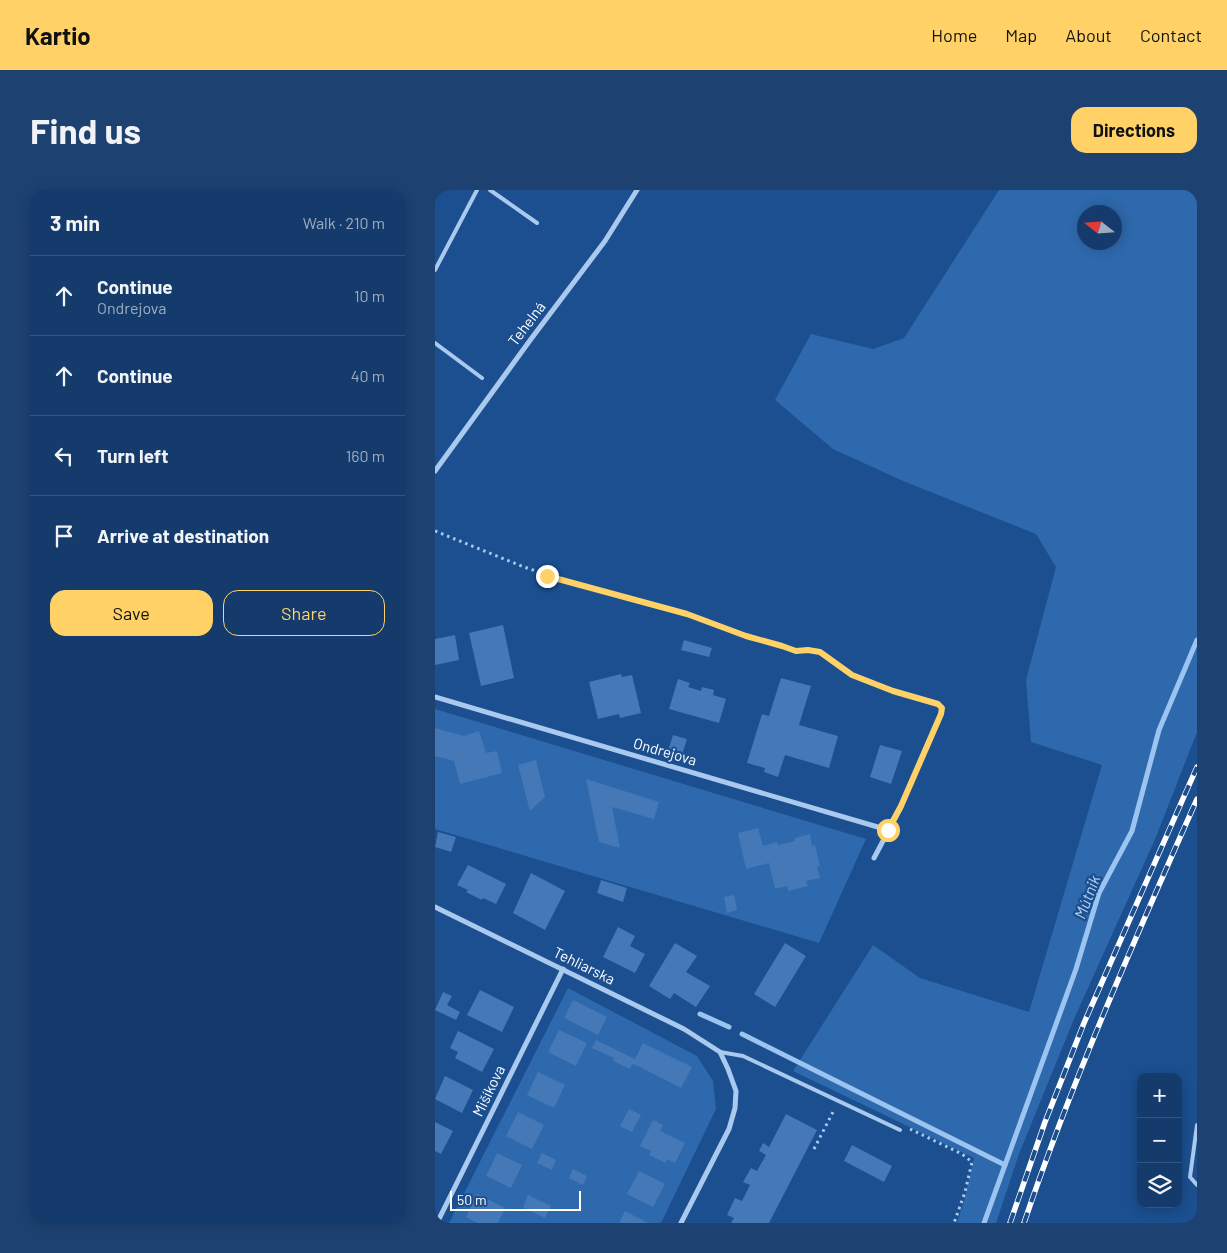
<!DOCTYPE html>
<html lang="en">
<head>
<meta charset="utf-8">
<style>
	body { margin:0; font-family:Barlow,sans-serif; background:#1d4271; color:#f1f3f6 }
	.controls { position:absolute; right:15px; bottom:15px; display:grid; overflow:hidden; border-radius:10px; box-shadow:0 2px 12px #0003 }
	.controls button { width:45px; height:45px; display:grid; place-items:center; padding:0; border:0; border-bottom:1px solid #33557e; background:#143b6b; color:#f1f3f6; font:25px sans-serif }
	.compass { position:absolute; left:642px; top:15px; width:45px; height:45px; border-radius:50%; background:#143b6b; box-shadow:0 2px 12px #0003; rotate:287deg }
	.scale { position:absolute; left:15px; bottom:12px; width:131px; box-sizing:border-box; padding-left:5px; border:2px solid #fff; border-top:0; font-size:14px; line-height:18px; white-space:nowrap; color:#fff; -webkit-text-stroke:4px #1b4f8f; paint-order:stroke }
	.stop { position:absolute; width:15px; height:15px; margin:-11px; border:4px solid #ffd166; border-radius:50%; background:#fff }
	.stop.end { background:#ffd166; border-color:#fff; box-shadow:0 1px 5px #0008 }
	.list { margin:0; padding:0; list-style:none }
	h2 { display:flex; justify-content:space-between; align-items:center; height:65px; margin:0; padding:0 20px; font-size:21px }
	h2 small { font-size:16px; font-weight:400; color:#9dadc1 }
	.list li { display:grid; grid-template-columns:32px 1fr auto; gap:15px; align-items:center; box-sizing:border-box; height:80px; padding:0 20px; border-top:1px solid #33557e }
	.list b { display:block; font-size:19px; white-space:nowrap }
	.list p { margin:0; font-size:16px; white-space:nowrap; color:#9dadc1 }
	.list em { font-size:16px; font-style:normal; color:#9dadc1 }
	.actions { display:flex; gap:10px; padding:15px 20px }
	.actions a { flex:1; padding:11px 0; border:1px solid #ffd166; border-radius:15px; text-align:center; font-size:18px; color:#ffd166 }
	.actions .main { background:#ffd166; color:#111 }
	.icon { flex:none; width:28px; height:28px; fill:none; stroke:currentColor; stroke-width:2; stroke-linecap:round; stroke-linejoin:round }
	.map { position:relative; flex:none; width:762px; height:1033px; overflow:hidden; border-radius:15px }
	header { display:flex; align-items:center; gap:30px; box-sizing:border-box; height:70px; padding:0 25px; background:#ffd166; color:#111 }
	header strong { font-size:24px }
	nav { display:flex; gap:28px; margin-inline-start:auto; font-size:18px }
	.intro { display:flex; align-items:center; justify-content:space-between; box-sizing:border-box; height:120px; padding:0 30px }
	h1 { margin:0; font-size:35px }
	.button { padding:12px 22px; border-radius:15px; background:#ffd166; color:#111; font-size:18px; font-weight:700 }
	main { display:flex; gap:30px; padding:0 30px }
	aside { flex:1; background:#143b6b; border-radius:15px; box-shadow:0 2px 12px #0003 }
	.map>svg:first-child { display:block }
	.green { fill:#2e69ad; fill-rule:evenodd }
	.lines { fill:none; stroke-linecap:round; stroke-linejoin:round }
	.stream { stroke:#9cc4f0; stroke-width:5 }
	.building { fill:#4478b7 }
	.path { stroke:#a9c9ee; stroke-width:3; stroke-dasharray:2.5 4; stroke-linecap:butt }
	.lane { stroke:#a9c9ee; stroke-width:4 }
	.street { stroke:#a9c9ee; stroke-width:5 }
	.rail-casing { stroke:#fff; stroke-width:5.5 }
	.rail { stroke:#1b4f8f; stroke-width:4; stroke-dasharray:11; stroke-linecap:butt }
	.route { stroke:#ffd166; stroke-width:6 }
	.labels { text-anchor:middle; stroke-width:4.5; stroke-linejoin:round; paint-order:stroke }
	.street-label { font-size:15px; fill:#fff; stroke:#1b4f8f }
	.water-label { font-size:16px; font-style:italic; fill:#b5d3f5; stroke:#1b4f8f }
</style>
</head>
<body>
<header>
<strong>Kartio</strong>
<nav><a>Home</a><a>Map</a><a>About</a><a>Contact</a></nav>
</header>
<div class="intro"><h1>Find us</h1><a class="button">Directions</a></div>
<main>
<aside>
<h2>3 min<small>Walk · 210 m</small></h2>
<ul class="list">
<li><svg class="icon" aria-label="ahead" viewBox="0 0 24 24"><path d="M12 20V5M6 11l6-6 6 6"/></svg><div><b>Continue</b><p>Ondrejova</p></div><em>10 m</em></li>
<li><svg class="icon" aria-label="ahead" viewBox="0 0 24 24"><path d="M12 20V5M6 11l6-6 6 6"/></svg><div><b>Continue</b></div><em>40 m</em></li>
<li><svg class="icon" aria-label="left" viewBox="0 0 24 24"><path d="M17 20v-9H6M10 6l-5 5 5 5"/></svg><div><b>Turn left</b></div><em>160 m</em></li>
<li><svg class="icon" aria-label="arrive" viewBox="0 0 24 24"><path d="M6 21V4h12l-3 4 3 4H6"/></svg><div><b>Arrive at destination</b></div></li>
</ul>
<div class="actions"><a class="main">Save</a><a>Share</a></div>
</aside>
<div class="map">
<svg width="762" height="1033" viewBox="0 0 762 1033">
	<rect width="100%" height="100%" fill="#1b4f8f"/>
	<!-- green -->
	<g class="green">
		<path d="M 564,0 L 762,0 L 762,542 L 721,647 L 639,829 L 584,964 L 561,1033 L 522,1033 L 529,1011 L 539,968 L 358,881 L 438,755 L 485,788 L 594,822 L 667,575 L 596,552 L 591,490 L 621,377 L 601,344 L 468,291 L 398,259 L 340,210 L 376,144 L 438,159 L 469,148 ZM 680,22 L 680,52 L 650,52 L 650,22 Z"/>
		<polygon points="0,519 431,649 384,753 0,639"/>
		<polygon points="133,798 262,866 278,891 281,919 226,1033 14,1033"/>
	</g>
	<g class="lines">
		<!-- stream -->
		<g class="stream">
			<polyline points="265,824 294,837"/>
			<polyline points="307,844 570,975"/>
			<polyline points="549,1033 641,779 664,703 697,641 724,540 762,450"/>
		</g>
	</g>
	<!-- building -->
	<g class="building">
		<polygon points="68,435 79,488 46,496 34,443"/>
		<polygon points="20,445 24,470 0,475 0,449"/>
		<polygon points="249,450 277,458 274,467 246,460"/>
		<polygon points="186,484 187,487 197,485 206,523 185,528 184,524 163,529 154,492"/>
		<polygon points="346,488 376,496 364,535 403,546 394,578 350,565 343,587 329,582 330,578 312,573 327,524 334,526"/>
		<polygon points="243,489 255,493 253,497 266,501 267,497 279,500 278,505 291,509 284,533 234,519"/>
		<polygon points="0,538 29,546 44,541 51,563 62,561 67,583 25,594 19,571 0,566"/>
		<polygon points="238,545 252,549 246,568 232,564"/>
		<polygon points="445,555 467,561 456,594 435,587"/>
		<polygon points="101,570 110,607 95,621 83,575"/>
		<polygon points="151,589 224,612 219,629 177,617 185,658 164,652"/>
		<polygon points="323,638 328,656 342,652 343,655 360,651 360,648 375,644 377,656 380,655 385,676 382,677 385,688 371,691 373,696 353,701 352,696 340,699 334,673 311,679 303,643"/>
		<polygon points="3,642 21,647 16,662 0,657"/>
		<polygon points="33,675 71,694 61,714 48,708 47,710 31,702 33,700 22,695"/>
		<polygon points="96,683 130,701 110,740 78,723"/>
		<polygon points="166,690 192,698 188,712 162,703"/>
		<polygon points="299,705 302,720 292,723 289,707"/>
		<polygon points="183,737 200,746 195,756 210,764 200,783 168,767"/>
		<polygon points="240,753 262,766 251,782 275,796 261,817 239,803 235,809 214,796"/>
		<polygon points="350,753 371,766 340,817 319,804"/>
		<polygon points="45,800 79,817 67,842 32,825"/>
		<polygon points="8,802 17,806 12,815 25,822 21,830 0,820"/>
		<polygon points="138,810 172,827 163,845 129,828"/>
		<polygon points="124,840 152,853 141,876 113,862"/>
		<polygon points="23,841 59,859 47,882 20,868 23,862 15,858"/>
		<polygon points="161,850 200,869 208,853 257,877 246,898 205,877 197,874 195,879 178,871 179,868 157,858"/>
		<polygon points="103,882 130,895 119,918 92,905"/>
		<polygon points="10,886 38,900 27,923 0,909"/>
		<polygon points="194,919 206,925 197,942 185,936"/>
		<polygon points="83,922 109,935 97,959 71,946"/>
		<polygon points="351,924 382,940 334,1033 296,1033 299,1028 292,1025 300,1008 307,1011 315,995 308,992 316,978 322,981 331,965 324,961 328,953 334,957"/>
		<polygon points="218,930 228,935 225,941 250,953 240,973 232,969 231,973 214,965 216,961 205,956"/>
		<polygon points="0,932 18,941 6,964 0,961"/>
		<polygon points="417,955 457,976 449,992 409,971"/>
		<polygon points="62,963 87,975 76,998 51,986"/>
		<polygon points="107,963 121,970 117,980 102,973"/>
		<polygon points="138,979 152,986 148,995 134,988"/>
		<polygon points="204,981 230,994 218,1017 192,1004"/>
		<polygon points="42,1004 70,1018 63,1033 43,1033 31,1027"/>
		<polygon points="93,1005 116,1016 110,1028 88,1017"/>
		<polygon points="190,1021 213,1033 184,1033"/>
	</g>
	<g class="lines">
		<!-- path -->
		<g class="path">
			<polyline points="0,341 89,377 137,393 188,406 252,424 311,446 347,456 361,461 373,459 385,462 417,485 458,501 503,515 507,518 506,524 469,609"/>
			<polyline points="475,939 527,964 537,972 530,1002 519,1033"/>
			<polyline points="379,959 399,920"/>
		</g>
		<!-- lane -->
		<g class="lane">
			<polyline points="55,0 102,33"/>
			<polyline points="0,80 42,0"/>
			<polyline points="0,153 47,188"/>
			<polyline points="285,862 308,866 465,940"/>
			<polyline points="762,935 755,987 762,995"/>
		</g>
		<!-- street -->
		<g class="street">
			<polyline points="0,281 96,149 170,51 202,0"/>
			<polyline points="0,507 453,640"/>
			<polyline points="439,668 466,617"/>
			<polyline points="0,717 249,839 285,862 293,879 301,901 300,918 294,939 246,1033"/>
			<polyline points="2,1033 128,779"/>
		</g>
		<!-- rail casing -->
		<g class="rail-casing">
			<g id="rail">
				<polyline points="575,1033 610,932 649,833 762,577"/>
				<path d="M 589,1033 C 638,888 700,749 762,609"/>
			</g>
		</g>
		<!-- rail -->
		<use href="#rail" class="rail"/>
	</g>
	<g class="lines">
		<!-- route -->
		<polyline class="route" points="112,386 252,424 311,446 347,456 361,461 373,460 385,462 417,485 458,501 503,514 507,518 506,524 466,616 453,640"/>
	</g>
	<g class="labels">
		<!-- street labels -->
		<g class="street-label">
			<text transform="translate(92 134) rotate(-53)" y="5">Tehelná</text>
			<text transform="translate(230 562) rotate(16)" y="5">Ondrejova</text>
			<text transform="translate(149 776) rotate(26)" y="5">Tehliarska</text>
			<text transform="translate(54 901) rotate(-64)" y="5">Mišíkova</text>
		</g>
		<!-- water labels -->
		<g class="water-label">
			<text transform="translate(652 707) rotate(-69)" y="6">Mútnik</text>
		</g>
	</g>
</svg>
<div class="controls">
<button>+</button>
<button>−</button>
<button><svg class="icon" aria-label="layers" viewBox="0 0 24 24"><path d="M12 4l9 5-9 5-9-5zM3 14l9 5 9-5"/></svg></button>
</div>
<svg class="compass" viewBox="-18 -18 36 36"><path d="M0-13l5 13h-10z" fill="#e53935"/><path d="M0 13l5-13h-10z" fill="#9dadc1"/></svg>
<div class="scale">50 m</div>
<div class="stop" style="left:453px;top:640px"></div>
<div class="stop end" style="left:112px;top:386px"></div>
</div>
</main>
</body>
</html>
